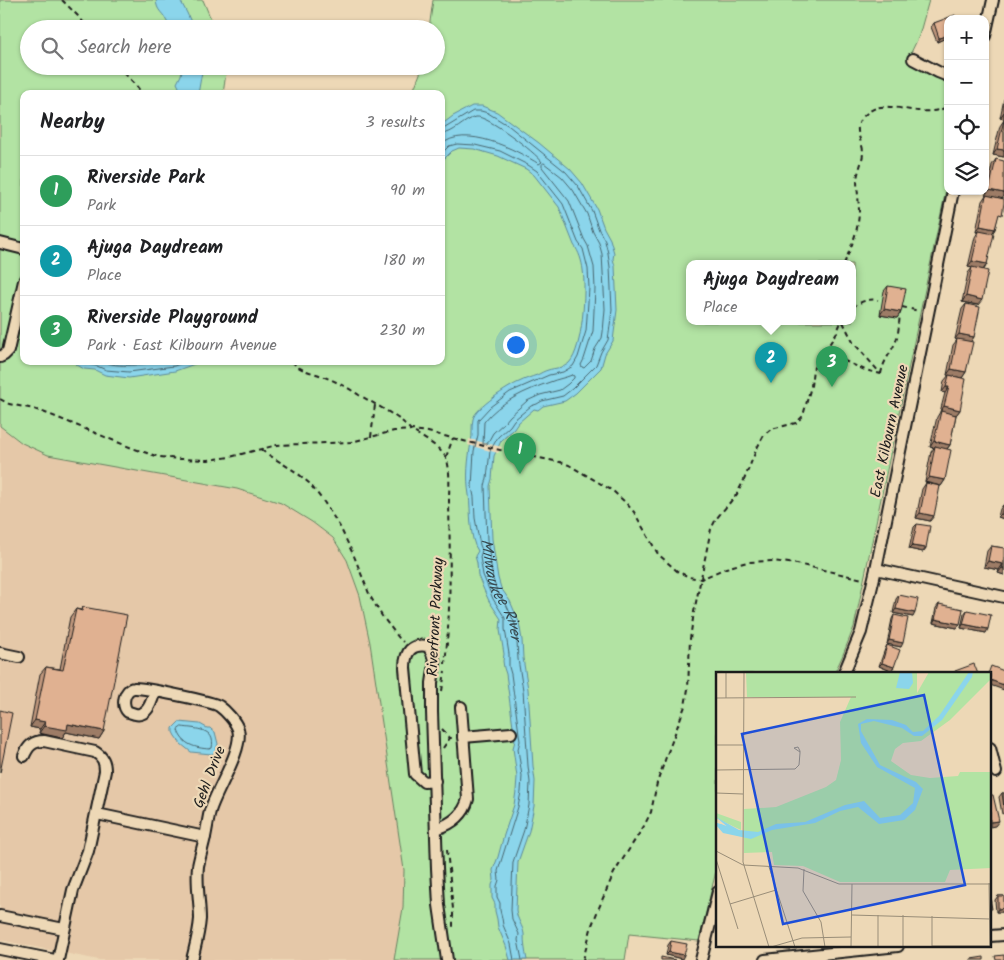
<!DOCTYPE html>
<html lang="en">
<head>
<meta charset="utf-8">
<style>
	body { margin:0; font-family:Kalam,sans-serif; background:#f6f6f6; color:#202124 }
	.controls { position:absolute; right:15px; top:15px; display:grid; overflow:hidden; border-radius:10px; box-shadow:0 1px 4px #0004 }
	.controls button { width:45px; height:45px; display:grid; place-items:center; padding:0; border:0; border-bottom:1px solid #e0e0e0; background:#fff; color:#202124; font:25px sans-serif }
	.you { position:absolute; left:515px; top:344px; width:18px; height:18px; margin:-12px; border:4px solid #fff; border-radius:50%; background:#1a73e8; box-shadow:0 0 0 8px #1a73e833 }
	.badge { display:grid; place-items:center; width:32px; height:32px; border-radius:50%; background:#111827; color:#fff; font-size:16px; font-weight:700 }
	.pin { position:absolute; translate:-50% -41px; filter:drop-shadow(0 1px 2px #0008) }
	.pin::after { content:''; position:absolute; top:26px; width:18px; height:15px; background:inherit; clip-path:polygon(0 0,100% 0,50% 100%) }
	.popup { position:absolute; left:686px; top:260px; width:170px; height:65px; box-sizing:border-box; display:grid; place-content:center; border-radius:10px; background:#fff; filter:drop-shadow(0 1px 4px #0005); font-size:16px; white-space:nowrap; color:#757577 }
	.popup b { font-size:19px; color:#202124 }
	.popup::after { content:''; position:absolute; left:50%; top:100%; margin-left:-10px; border:10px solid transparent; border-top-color:#fff }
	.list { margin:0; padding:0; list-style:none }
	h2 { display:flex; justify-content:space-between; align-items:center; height:65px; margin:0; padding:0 20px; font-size:21px }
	h2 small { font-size:16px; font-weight:400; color:#757577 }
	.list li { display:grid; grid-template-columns:32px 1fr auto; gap:15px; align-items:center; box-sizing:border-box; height:70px; padding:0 20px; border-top:1px solid #e0e0e0 }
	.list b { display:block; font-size:19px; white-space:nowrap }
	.list p { margin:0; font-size:16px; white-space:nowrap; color:#757577 }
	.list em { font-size:16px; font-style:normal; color:#757577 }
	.icon { flex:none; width:28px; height:28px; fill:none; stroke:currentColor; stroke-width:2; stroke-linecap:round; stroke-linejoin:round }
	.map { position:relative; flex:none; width:1004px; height:960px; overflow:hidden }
	.search { position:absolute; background:#fff; box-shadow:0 1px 4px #0004; left:20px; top:20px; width:425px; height:55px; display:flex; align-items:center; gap:12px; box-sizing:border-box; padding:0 18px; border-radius:28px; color:#757577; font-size:19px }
	.panel { position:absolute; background:#fff; box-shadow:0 1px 4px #0004; left:20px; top:90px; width:425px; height:275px; border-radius:10px }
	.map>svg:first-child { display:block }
	.built { fill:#e5c8a8 }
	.green { fill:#b2e3a3; stroke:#678060; fill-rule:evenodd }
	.water { fill:#8bd5eb; stroke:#5f8b98 }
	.pier { fill:#edd8b6 }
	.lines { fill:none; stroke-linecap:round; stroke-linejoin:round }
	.shore { stroke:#48666f; stroke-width:1 }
	.minor-casing { stroke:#1c1c1c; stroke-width:14 }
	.path { stroke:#1c1c1c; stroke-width:2; stroke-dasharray:5 4; stroke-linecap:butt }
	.minor { stroke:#edd8b6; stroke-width:10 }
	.wall { fill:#c1987d; stroke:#1c1c1c }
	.shaded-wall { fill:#9d7c66; stroke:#1c1c1c }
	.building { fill:#e0b191; stroke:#1c1c1c }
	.labels { text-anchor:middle; stroke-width:4.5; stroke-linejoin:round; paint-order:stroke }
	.street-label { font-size:15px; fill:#1c1c1c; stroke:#edd8b6 }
	.water-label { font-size:16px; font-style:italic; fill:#384a50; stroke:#edd8b6 }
	.inset-river { fill:none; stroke:#8bd5eb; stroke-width:2.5 }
	.inset-road { fill:none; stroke:#998d78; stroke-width:1 }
	.view { fill:#1d4ed8; fill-opacity:0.15; stroke:#1d4ed8; stroke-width:2.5 }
	.inset-edge { fill:none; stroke:#1c1c1c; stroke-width:2.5 }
</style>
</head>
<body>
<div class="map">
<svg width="1004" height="960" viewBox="0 0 1004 960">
	<rect width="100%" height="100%" fill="#edd8b6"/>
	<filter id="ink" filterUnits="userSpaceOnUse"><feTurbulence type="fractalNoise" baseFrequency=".02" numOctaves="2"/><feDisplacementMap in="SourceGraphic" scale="10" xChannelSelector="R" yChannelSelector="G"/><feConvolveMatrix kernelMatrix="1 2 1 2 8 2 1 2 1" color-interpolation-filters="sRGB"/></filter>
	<g filter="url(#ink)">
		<!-- built -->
		<polygon class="built" points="0,426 22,443 237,489 281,503 312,522 332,538 347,560 360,596 370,643 404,870 403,908 394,960 99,960 0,940"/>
		<!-- green -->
		<path class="green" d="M 0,0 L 203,0 L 215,29 L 29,29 L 29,66 L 227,66 L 223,94 L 24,94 L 24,361 L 441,361 L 441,94 L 412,94 L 423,66 L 436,66 L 436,29 L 429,29 L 433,0 L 929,0 L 919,36 L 907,61 L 928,73 L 948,82 L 948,180 L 854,627 L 842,657 L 834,674 L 718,674 L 718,863 L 699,941 L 629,934 L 625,960 L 394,960 L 403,908 L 404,870 L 370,643 L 360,596 L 347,560 L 333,538 L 312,522 L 281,503 L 237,489 L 48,455 L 22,443 L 0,426 ZM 690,264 L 852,264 L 852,322 L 690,322 Z"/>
		<!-- water -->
		<g class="water">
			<path d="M 156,0 L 180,0 L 187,13 L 194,29 L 170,29 C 169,26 168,23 166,20 C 162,11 157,12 156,0 Z"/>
			<polygon points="183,66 203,66 198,94 177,94 179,87 177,83 181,75"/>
			<path d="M 472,106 L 482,106 L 497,112 L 539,143 L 570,169 L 582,183 L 597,209 L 604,228 L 610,239 L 614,253 L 613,259 L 615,266 L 617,310 L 614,333 L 613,341 L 605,354 L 601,368 L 576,393 L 565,401 L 543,406 L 538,410 L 534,409 L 518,423 L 514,429 L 501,441 L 494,456 L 492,479 L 490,486 L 492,539 L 498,578 L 501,588 L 510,601 L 519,622 L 522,640 L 523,658 L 528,689 L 533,766 L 535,781 L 534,806 L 529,831 L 518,862 L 516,910 C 517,920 523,926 524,934 C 524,943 525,951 527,960 L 510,960 L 506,946 L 498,927 L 497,919 L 495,911 L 495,904 L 492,898 L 492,885 L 494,880 L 493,870 L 498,857 L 504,835 L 514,805 L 516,791 L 517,777 L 513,748 L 515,741 L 506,674 L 504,668 L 503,661 L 504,654 L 500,630 L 501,619 L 489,601 L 484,590 L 478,576 L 477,563 L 475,556 L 478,551 C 469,539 471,510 469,495 C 466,477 468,460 471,442 C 473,435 471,427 473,419 C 475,408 509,386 519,382 C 525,379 531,377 537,375 C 541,373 544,371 548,370 C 554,368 564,368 569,363 C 583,349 586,289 583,270 C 582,261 579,252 574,245 L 559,207 L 534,175 L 526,169 L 498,156 L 474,149 L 459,148 L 452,151 L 441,162 L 441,125 L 453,116 Z"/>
			<polygon points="73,361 203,361 175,371 129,378 105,375 95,370 84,369 77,365"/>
			<polygon points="179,722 200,724 207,728 210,728 212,730 215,732 218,744 215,753 211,754 191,752 181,744 175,736 173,732 173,728"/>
		</g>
		<!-- pier -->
		<polygon class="pier" points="469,439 502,447 498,453 468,445"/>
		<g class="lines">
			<!-- shore -->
			<g class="shore">
				<path id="s1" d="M 441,128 L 445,128 L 473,111 L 481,111 L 488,113 L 509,126 L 566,172 L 578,186 L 592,211 L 599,230 L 605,241 L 608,253 L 610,267 L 612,310 L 609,333 L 608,340 L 601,352 L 596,365 L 572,389 L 563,396 L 542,401 L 537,404 L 531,406 L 514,420 L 510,426 L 498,437 L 490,451 L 487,478 L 485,486 L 487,540 L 493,579 L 497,591 L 506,604 L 515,624 L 517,641 L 518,659 L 523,690 L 528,766 L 530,782 L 529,805 L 524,830 L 513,862 L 511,910 L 512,919 L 519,934 L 518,940 L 522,960"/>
				<path d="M 441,134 C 454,134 463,120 476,117 C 487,115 536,153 542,162 L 539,164 C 517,150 464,123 441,145"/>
				<polyline points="441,154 449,146 457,144 475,145 500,151 528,165 537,171 563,204 578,242 583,249 588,269 589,288 586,331 578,357 573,366 563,372 549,375 510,392 490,407 478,420 478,435 474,451 472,487 474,497 475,518 480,545 482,550 480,557 483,575 493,599 505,618 505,629 509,654 509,667 511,674 520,741 518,749 522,776 521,792 518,807 498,871 499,880 497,886 497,897 500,903 500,910 502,918 503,925 511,944 514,960"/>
				<polygon points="544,163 562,177 573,190 587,214 593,232 599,243 602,254 605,309 603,332 602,338 595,349 591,361 584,368 582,367 581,365 584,359 593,331 595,289 594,267 588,246 584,239 569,201 542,167 542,165"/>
				<polyline points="80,361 86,364 97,366 106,370 129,372 174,366 188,361"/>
				<path d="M 102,361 C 118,369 145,364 163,361"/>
				<path d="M 572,375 L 574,376 L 574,378 L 568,384 L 560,390 L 540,395 L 527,401 L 510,416 L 505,422 L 493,433 L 487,444 L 483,444 L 484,422 C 499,402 527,390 550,382 C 557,379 565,378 572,375 Z"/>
				<path d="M 182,727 C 196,729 216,728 212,748 L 209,749 C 196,748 182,745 178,730 Z"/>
			</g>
			<!-- minor casing -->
			<g class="minor-casing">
				<g id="minor">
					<polyline points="985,36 993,0"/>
					<polyline points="913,59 938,72 948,76"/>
					<polyline points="0,243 24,249"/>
					<polyline points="0,357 4,355 8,351 24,281"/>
					<polyline points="876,569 1004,597"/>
					<polyline points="0,653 19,657"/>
					<polyline points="843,674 846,668 861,632 876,569 953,191"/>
					<path d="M 155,691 C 152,700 148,717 135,714 C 135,714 129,712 128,712 C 121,705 124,689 134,688 C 142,687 213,702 219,706 C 226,711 235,721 238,729 C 244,749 216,790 210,811 C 208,819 207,828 205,837 C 203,846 200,856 198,866 C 196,884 200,902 200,919 C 199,933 195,947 192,960"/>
					<polyline points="463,737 511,733"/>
					<polyline points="990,748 996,772"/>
					<path d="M 24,756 C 28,746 33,741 44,741 L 95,752 C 103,757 105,762 105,771 L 88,851 L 73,890 L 58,960"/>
					<path d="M 435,781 L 424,782 L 415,774 L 405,668 C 405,652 411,643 428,646 L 432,653 L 435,663 L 432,683 L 432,712 L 437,868 L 439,905 L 447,960"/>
					<polyline points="97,814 205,837"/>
					<path d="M 436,829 C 452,824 464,815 468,799 L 461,707"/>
					<polyline points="0,916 64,929"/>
					<polyline points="990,936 1004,935"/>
					<polyline points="0,949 55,960"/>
					<polyline points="701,960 718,892"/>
					<polyline points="765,960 898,946"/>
				</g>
			</g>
			<!-- path -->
			<g class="path">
				<polyline points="62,0 79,17 89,29"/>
				<path d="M 118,66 C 126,76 136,83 142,94"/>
				<path d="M 844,264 C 851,247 858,232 859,213 C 859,201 857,190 857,179 C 858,170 863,161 863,152 C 863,143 855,133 859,123 C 861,117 870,110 876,108 C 887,104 906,110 918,111 C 928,112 938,111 948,107"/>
				<path d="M 852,307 C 861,302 868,298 878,300"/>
				<polyline points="902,307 919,311"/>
				<polyline points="843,322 853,342 881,374"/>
				<polyline points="820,359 837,332 841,322"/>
				<path d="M 292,361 C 299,371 312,372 322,376 C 335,381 347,387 359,395 C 373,403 392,413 404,423 C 407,425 409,429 412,431 C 423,438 437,445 445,456 C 451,465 449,490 449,501 C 450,555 451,610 445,664"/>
				<path d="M 881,374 C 883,361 891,353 896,341 C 899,332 899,322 900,313"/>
				<polyline points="0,399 9,404 34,409 51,415 132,448 159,457 180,459 208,460 230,457 277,445 351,442 394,431 412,430 428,432 508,452 560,462 569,465 613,491 625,502 634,512 658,554 677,571 689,577 701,579 726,568 747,562 772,561 797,564 863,579"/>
				<polyline points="371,437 375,405"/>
				<polyline points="261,450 296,472 309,483 324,502 340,527 354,556 370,596 382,616 399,638 403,642"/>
				<polyline points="446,457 453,438"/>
				<polyline points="442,691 445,671"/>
				<polyline points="442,729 450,738"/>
				<polyline points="443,748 450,738 454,738"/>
				<polyline points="447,850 453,909 453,930"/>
				<polyline points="583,960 592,925 603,898 614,873 644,826 651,812 657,783 665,760 685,706 688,689 690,639 694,612 711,529 716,519 737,494 744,480 757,448 764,435 771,429 796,423 803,416 811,386 813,369 820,359 829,357 840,359 865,370 881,374"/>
			</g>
			<!-- minor -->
			<use href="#minor" class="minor"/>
		</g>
		<!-- wall -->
		<g class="wall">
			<polygon points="948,19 948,37 937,42 931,27 934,23"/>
			<polygon points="1004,99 1004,119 1000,118"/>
			<polygon points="1004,120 1004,157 993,155 1000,126"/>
			<polygon points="996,159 1002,198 995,229 992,234 987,264 984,270 978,305 962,302 968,273 972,268 968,267 975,237 978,232 976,232 982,201 986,195 992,165"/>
			<polygon points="888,286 901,312 897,318 880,315 884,291"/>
			<polygon points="966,304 974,337 970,342 966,372 962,378 947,375 953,345 957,340 955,339 962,309"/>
			<polygon points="949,375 960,410 956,415 950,445 947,449 945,480 941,486 925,482 931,452 934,448 930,447 937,417 940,412 945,393 942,392 944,381"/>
			<polygon points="926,483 930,521 916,518 922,489"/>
			<polygon points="1003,505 1004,505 1004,519 998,517 1000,509"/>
			<polygon points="917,524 926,548 923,552 909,549 914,527"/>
			<polygon points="991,546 1004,548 1004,575 998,573 999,570 984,567 987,551"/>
			<polygon points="899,595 913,617 893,613 896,599"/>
			<polygon points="939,604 957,628 933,623 936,608"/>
			<polygon points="83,607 104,731 99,739 66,732 62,738 39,733 40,729 30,727 40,674 46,667 60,669 70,617 76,609 81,610"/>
			<polygon points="967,610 986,633 961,628 964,614"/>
			<polygon points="894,615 901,647 887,644 892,619"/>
			<polygon points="887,645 891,671 879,666 885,649"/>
			<polygon points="1002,793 1004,793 1004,813 1002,814 999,797"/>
			<polygon points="998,896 1004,896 1004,912 996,912 995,900"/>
			<polygon points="671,941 682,959 666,955 668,945"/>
		</g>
		<!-- shaded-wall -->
		<g class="shaded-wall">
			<polygon points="948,35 948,37 937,42 939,38"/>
			<polygon points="1004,112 1004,119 1000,118"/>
			<polygon points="997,149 1004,150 1004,157 993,155"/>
			<polygon points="989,190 1004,193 1004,196 1002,199 985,195"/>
			<polygon points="980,226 995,229 991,235 979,231 978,232 976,232"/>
			<polygon points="972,261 987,264 983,270 968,267"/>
			<polygon points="966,296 982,300 978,305 962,302"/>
			<polygon points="884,309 901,312 897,318 880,315"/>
			<polygon points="959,334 974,337 970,343 955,339"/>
			<polygon points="951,369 966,372 962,378 947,375"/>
			<polygon points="946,387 949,387 945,393 942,392"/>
			<polygon points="944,406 960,410 956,415 940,412"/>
			<polygon points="934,441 950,445 946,450 935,446 934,448 930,447"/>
			<polygon points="929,477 945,480 941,486 925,482"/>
			<polygon points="920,513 934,516 930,521 916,518"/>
			<polygon points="1001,514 1004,514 1004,519 998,517"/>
			<polygon points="912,546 926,548 923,552 909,549"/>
			<polygon points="988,561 1003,564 999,570 984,567"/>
			<polygon points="1002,568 1004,568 1004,575 998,573"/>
			<polygon points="896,609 915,613 913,617 893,613"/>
			<polygon points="935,619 960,624 957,628 933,623"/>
			<polygon points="963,624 988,629 986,633 961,628"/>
			<polygon points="889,640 903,643 901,647 887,644"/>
			<polygon points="882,663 894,667 891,671 879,666"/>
			<polygon points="990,680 1004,685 1004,690 990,685"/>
			<polygon points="35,720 45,722 40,729 30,727"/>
			<polygon points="68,724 104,731 99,739 66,732 62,738 39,733 44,726"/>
			<polygon points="999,821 995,826 990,827 990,822"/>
			<polygon points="1004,908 1004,912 996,912 998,909"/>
			<polygon points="669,952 684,955 682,959 666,955"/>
		</g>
		<!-- building -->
		<g class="building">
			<polygon points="955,15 956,19 948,19 948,35 939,38 934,23"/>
			<polygon points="1004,120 1004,150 997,149"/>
			<polygon points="996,159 1004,161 1004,193 989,190"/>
			<polygon points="986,195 1004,199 1004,203 1002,215 999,214 995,229 980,226"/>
			<polygon points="979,231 994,234 987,264 972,261"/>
			<polygon points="972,267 988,271 982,300 966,296"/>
			<polygon points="888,286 906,289 901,312 884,309"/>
			<polygon points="966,304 980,307 974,337 959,334"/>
			<polygon points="957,339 973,342 966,372 951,369"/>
			<polygon points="949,375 966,379 960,410 944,406 949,387 946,387"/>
			<polygon points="941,411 956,415 950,445 934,441"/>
			<polygon points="935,446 951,450 945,480 929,477"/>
			<polygon points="926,483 940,486 934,516 920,513"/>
			<polygon points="1003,505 1004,505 1004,514 1001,514"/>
			<polygon points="917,524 930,526 926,548 912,546"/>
			<polygon points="991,546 1004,548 1004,568 1002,568 1003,564 988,561"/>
			<polygon points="899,595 918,599 915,613 896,609"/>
			<polygon points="939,604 963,609 960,624 935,619"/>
			<polygon points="83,607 127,615 104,731 68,724 67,730 44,726 45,722 35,720 46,667 63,670 76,609 82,611"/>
			<polygon points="967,610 991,615 988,629 963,624"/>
			<polygon points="894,615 908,618 903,643 889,640"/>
			<polygon points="887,645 900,650 894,667 882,663"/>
			<polygon points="974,664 978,674 955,674 955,671"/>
			<polygon points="991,666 1004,671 1004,685 990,680 990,674 988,674"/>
			<polygon points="895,670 903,672 903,674 894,674"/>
			<polygon points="0,710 12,713 0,773"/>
			<polygon points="1002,793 1004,793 1004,808"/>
			<polygon points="990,795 993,795 999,821 990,822"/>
			<polygon points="998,896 1004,896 1004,908 998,909"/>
			<polygon points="990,898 992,909 990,909"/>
			<polygon points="671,941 687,944 684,955 669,952"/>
			<polygon points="1004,955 1004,960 996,960 995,956"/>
			<polygon points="661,957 675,960 661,960"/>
			<polygon points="984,957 984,960 971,960 971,959"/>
		</g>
	</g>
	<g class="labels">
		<!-- street labels -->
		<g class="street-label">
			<text transform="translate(889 431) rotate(-78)" y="5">East Kilbourn Avenue</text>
			<text transform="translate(435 617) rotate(-87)" y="5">Riverfront Parkway</text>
			<text transform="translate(209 777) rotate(-69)" y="5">Gehl Drive</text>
		</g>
		<!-- water labels -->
		<g class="water-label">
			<text dy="6" stroke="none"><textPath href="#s1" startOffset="640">Milwaukee River</textPath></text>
		</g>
	</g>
	<!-- overview -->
	<g transform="translate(716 672)">
		<rect width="275" height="275" fill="#edd8b6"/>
		<path d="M 30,0 L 201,0 L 201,21 L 213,0 L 275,0 L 275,7 L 234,48 L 205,69 L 187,71 L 179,77 L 175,89 L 195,103 L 214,106 L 242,104 L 244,100 L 275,100 L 275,196 L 234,198 L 229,210 L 124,210 L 87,194 L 58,193 L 56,180 L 28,181 L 28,137 L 60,135 L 110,115 L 120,108 L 125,88 L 124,50 L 135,25 L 31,25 ZM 0,141 L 25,150 L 25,158 L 0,146 Z" fill="#b2e3a3"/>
		<path d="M 184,0 L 196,0 L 197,11 L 193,17 L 180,16 ZM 253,0 L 257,0 L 256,5 L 226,48 L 206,64 L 198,64 L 186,56 L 158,49 L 145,52 L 145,59 L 164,93 L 200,110 L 207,117 L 199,138 L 188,148 L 163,152 L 142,135 L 124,139 L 99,151 L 56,158 L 35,167 L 7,161 L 0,153 L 5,152 L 14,157 L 0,145 L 23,158 L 42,160 L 60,152 L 89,150 L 129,133 L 148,129 L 164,146 L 184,143 L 197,131 L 199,116 L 161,95 L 145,71 L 142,52 L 151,47 L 176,48 L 190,53 L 197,60 L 207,59 L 223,44 Z" fill="#8bd5eb"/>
		<path class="inset-river" d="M 0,152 L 16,157"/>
		<path class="inset-road" d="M 10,0 L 10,26M 28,0 L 27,190 L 53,275M 0,26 L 140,25M 0,73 L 28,73M 0,98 L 79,97 L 83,93 L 84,81 L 84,79 L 82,75 L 78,76 L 84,80M 0,121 L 27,122M 0,179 L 27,193 L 82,196 L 123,212 L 275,212M 0,187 L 22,257M 53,195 L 79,275M 88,197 L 87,219 L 105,250 L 109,275M 273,211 L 274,275M 14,232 L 60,218M 136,243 L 274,247M 162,243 L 162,275M 216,244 L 216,275M 216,274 L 274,274M 55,275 L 86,266 L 135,265M 135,275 L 136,212M 187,275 L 187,243"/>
		<path class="view" d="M 208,23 L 249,213 L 67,252 L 26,62 Z"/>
		<rect width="275" height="275" class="inset-edge"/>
	</g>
</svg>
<div class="controls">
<button>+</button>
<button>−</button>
<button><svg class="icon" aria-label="locate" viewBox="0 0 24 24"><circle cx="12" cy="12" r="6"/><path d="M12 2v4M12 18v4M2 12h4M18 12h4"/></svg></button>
<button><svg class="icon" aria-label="layers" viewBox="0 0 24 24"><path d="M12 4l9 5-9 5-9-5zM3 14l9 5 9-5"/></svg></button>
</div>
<div class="you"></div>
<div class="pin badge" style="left:520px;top:474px;background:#2e9e5b">1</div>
<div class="pin badge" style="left:771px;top:383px;background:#0f9aa8">2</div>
<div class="popup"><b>Ajuga Daydream</b>Place</div>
<div class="pin badge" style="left:832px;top:387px;background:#2e9e5b">3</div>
<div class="search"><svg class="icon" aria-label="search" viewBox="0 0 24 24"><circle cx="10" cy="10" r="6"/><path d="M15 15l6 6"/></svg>Search here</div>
<section class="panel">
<h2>Nearby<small>3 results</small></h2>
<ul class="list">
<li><span class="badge" style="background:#2e9e5b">1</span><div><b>Riverside Park</b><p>Park</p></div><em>90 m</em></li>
<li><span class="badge" style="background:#0f9aa8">2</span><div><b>Ajuga Daydream</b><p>Place</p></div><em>180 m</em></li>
<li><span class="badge" style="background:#2e9e5b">3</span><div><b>Riverside Playground</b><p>Park · East Kilbourn Avenue</p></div><em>230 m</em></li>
</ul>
</section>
</div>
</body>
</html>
